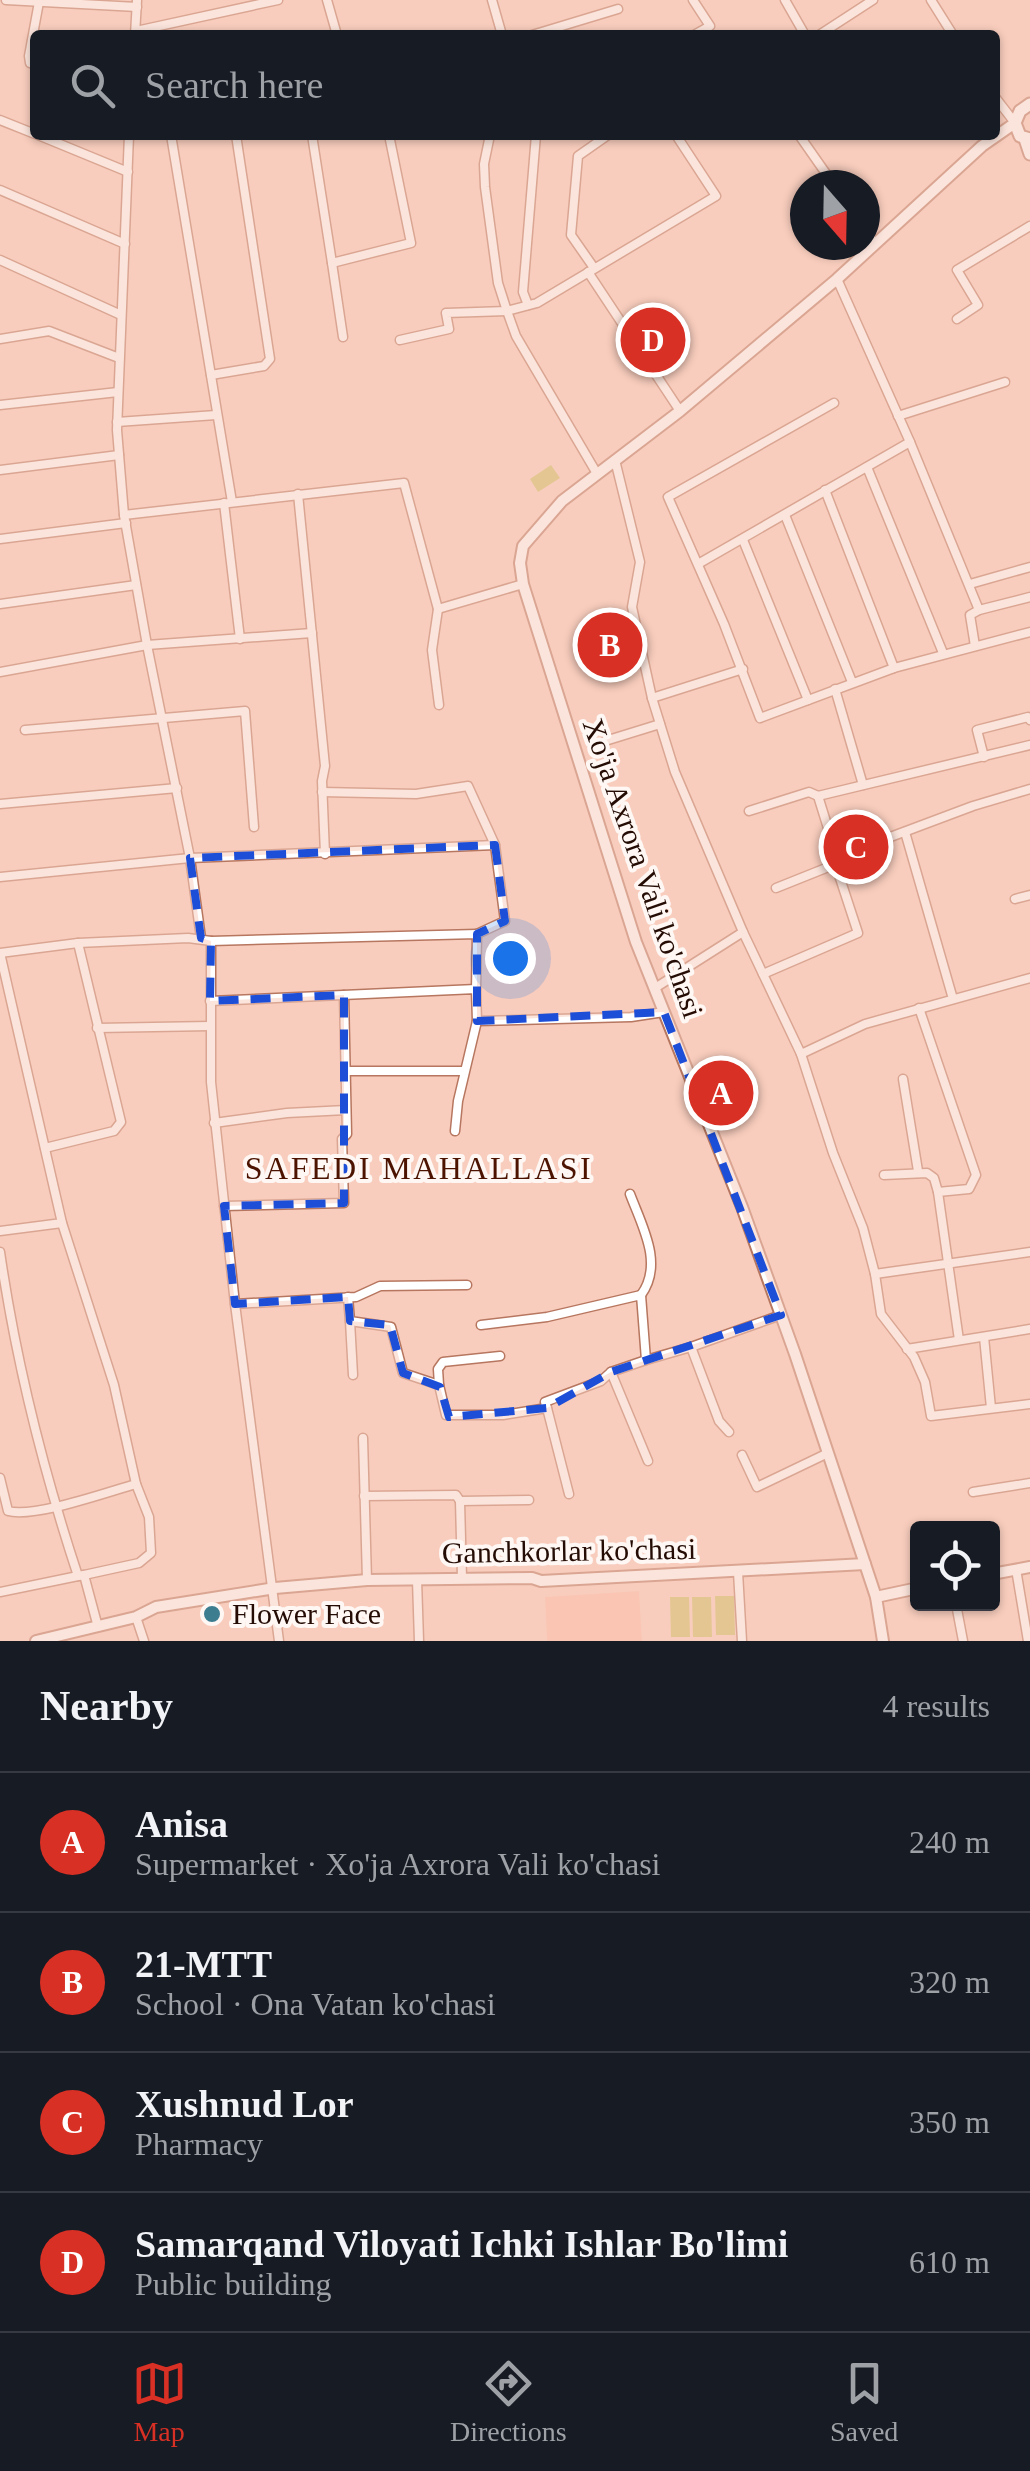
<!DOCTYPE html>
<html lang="en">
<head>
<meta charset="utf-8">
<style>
	body { margin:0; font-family:"Times New Roman",serif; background:#242831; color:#f1f3f6 }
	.controls { position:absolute; right:30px; bottom:30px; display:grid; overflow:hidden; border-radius:10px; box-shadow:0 2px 8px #0004 }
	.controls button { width:90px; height:90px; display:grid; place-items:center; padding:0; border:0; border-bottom:2px solid #363941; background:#171b24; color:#f1f3f6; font:50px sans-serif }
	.compass { position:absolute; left:790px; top:170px; width:90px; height:90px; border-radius:50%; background:#171b24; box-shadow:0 2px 8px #0004; rotate:160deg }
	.you { position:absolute; left:510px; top:958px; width:35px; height:35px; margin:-25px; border:8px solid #fff; border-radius:50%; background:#1a73e8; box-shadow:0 0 0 15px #1a73e833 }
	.badge { display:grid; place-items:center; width:65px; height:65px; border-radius:50%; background:#d93025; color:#fff; font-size:32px; font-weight:700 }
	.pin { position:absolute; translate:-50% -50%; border:5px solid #fff; box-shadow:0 2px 10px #0006 }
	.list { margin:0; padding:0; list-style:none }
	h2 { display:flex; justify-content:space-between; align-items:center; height:130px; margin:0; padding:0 40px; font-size:42px }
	h2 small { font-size:32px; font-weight:400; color:#9ea1a6 }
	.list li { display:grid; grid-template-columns:65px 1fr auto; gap:30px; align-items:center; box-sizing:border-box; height:140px; padding:0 40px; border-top:2px solid #363941 }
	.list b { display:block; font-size:38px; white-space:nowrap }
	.list p { margin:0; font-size:32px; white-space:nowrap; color:#9ea1a6 }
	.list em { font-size:32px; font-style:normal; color:#9ea1a6 }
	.icon { flex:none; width:55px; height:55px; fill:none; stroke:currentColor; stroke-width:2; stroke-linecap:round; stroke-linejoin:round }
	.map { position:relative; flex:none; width:1030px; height:1641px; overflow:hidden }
	.search { position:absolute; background:#171b24; box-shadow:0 2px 8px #0004; left:30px; right:30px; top:30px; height:110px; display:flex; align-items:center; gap:25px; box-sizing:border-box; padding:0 35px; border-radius:10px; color:#9ea1a6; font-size:38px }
	.sheet { height:690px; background:#171b24 }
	nav { display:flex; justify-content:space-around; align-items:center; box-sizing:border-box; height:140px; border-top:2px solid #363941; background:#171b24; font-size:28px; color:#9ea1a6 }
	nav a { display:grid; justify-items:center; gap:5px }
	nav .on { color:#d93025 }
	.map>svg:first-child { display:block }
	.built { fill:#fcbda7 }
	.pitch { fill:#ccbd5f }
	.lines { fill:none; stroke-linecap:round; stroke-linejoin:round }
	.street-casing { stroke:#b7765f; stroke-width:11 }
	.secondary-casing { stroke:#b7765f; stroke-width:14 }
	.primary-casing { stroke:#b7765f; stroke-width:15 }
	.street { stroke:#fff; stroke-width:8 }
	.secondary { stroke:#fff; stroke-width:10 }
	.primary { stroke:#fff; stroke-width:11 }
	.marked { fill:none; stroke:#1d4ed8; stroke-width:8; stroke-dasharray:20 12; stroke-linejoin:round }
	.poi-dot { fill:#3d7d90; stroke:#fef7f4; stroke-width:4 }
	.labels { text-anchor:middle; stroke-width:8; stroke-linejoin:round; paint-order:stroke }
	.street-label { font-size:30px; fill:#240c04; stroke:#fef7f4 }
	.poi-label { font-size:30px; fill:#240c04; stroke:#fef7f4; text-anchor:start }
	.neighbourhood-label { font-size:32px; letter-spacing:2.5px; fill:#4c1400; stroke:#fef7f4 }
</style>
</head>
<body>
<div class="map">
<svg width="1030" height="1641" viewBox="0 0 1030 1641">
	<rect width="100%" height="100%" fill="#f8cdbd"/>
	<!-- built -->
	<polygon class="built" points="639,1591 642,1641 547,1641 545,1597"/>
	<!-- pitch -->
	<g class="pitch">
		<polygon points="551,465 560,478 538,492 530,479"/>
		<polygon points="715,1596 734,1596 735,1635 716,1635"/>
		<polygon points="670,1597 689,1597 690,1637 671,1637"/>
		<polygon points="692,1597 711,1597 712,1637 693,1637"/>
	</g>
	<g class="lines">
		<!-- street casing -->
		<g class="street-casing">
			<g id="street">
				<polyline points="6,0 137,7"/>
				<polyline points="327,0 337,35"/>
				<polyline points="492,0 502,35"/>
				<polyline points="693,0 710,26 694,35"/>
				<polyline points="785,0 805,35"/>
				<polyline points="931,0 953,35"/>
				<polyline points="136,31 278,0"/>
				<polyline points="135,35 137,0"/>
				<polyline points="532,35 618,9"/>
				<polyline points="819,35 873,0"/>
				<polyline points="35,64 30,63 29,56 39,2"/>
				<polyline points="995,97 1015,123"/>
				<polyline points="0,120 35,134"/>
				<polyline points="38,135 128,172"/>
				<polyline points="129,135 117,430 124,515 147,645 190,858 201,938"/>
				<polyline points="171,135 232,502"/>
				<polyline points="312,135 332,263 411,243 389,135"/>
				<polyline points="490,135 484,164 485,187 498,283 507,311 516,336 596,472"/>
				<polyline points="799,135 834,185"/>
				<polyline points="0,190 125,244"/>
				<polyline points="865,229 875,244"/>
				<polyline points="0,260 121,315"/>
				<polyline points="332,263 343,337"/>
				<polyline points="594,268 571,235 578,156 608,135"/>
				<polyline points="588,272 680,411"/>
				<polyline points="837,279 910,442 979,610 1030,597"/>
				<polyline points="528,305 523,292 536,135"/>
				<polyline points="957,319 978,305 957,270 1030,226"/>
				<polyline points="0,339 49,331 119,358"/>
				<polyline points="400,340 449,329 446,313 507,311 537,303 716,196 676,135"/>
				<polyline points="211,375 264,366 270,359 236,135"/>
				<polyline points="834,403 668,497 724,624 760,718 894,668 1030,632"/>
				<polyline points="0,405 118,392"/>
				<polyline points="898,416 1005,382"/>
				<polyline points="117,422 216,415"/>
				<polyline points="615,460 640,562 632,607 652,698 675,772 743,932 801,1054 833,1153 863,1228 875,1274 881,1314 914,1357 925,1382 931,1416 1030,1404"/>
				<polyline points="867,467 943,653"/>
				<polyline points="0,470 119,455"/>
				<polyline points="825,490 894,668"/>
				<polyline points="298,494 325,766 322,781 325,854"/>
				<polyline points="224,503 240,639"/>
				<polyline points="124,515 404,483 438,609 523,584"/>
				<polyline points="785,515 852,682"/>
				<polyline points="0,539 126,523"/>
				<polyline points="743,540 808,700"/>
				<polyline points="698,564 910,442"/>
				<polyline points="970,584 1030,567"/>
				<polyline points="0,604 136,585"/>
				<polyline points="438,609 432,650 439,705"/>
				<polyline points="975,646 970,615 979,610"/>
				<polyline points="0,672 147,645 312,633"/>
				<polyline points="835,689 863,785"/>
				<polyline points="652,698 743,669"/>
				<polyline points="25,730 245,711 254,827"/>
				<polyline points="605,741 660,724"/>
				<polyline points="984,757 977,730 1028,717 1030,720"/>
				<polyline points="322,792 416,794 468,786 495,845"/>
				<polyline points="0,804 177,788"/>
				<polyline points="749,811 809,792 818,796"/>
				<polyline points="905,832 953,999"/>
				<polyline points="837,857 818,796 1030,745"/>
				<polyline points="0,877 190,858 495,845 505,921 477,934"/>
				<polyline points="776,888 836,864"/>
				<polyline points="1015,899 1030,895"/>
				<polyline points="211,941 477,934 476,989"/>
				<polyline points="763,974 858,933 837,869 837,857 973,806 1030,789"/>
				<polyline points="655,988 743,932"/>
				<polyline points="210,1001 476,989 477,1021 631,1017 664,1012"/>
				<polyline points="919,1008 976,1175 969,1189 938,1192 959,1340"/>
				<polyline points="97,1028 210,1026"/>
				<polyline points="801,1054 865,1024 1030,978"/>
				<polyline points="347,1071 464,1071"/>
				<polyline points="903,1079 918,1171"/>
				<polyline points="214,1123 287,1113 346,1110"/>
				<polyline points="455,1131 458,1101 477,1021"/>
				<polyline points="45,1148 114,1131 121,1122 78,943"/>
				<polyline points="884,1175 927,1173 934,1178 938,1192"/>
				<path d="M 630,1194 C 642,1226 664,1264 641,1295"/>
				<polyline points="224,1206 344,1203 342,1139 347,1134 344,995"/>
				<polyline points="0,1231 62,1223 0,953 78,943 188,938 211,941 211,1082 235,1304"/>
				<path d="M 0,1252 C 16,1362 43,1470 78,1576 L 84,1575 L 98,1627"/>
				<polyline points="875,1274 1030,1252"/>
				<polyline points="348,1297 350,1321 391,1327 403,1373 439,1385 446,1415 503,1415 547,1408 569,1494"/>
				<polyline points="350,1321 353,1375"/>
				<polyline points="481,1325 547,1317 641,1295 646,1360 691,1347 781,1315"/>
				<polyline points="984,1337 991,1408"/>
				<polyline points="691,1347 719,1421 729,1432"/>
				<polyline points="907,1349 1030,1329"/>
				<polyline points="646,1360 611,1372 648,1461"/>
				<polyline points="439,1385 438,1369 443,1362 500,1356"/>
				<polyline points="547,1408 545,1402 601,1381 611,1372"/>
				<polyline points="363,1438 367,1580"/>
				<polyline points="742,1455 757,1487 828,1453"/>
				<path d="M 0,1478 L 8,1511 C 35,1518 107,1492 136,1484 L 114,1385 L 62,1223"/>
				<polyline points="973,1492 1030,1483"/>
				<polyline points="364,1496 456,1495 460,1501 462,1578"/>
				<polyline points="460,1501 529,1500"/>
				<polyline points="1016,1569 1028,1641"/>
				<polyline points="738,1572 742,1641"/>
				<polyline points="84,1575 139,1563 151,1553 149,1517 136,1484"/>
				<polyline points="417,1580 419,1641"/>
				<polyline points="0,1592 78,1576"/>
				<polyline points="956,1604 963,1641"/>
				<polyline points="136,1617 144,1641"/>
				<polyline points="279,1641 235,1304 356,1297 380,1286 467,1285"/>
			</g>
		</g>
		<!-- secondary casing -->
		<g class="secondary-casing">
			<g id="secondary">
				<polyline points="992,1574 1030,1567"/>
				<polyline points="876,1597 918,1588"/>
				<polyline points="36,1641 136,1617 156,1607 275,1588 367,1580 532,1578 541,1581 865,1564"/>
				<polyline points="883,1641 876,1597 795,1354 742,1207 636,942 523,584 520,563 523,546 562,501 680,411 837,279 982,146 1015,123"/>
			</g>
		</g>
		<!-- primary casing -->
		<g class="primary-casing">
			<g id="primary">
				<polyline points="1030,104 1020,111 1015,123 1020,136 1030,139"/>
				<polyline points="1025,139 1030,154"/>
			</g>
		</g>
		<!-- street -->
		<use href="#street" class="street"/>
		<!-- secondary -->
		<use href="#secondary" class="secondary"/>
		<!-- primary -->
		<use href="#primary" class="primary"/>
	</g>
	<!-- marked area -->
	<path d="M0 0H1030V1641H0ZM 495,845 L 505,921 L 477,934 L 477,1021 L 664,1012 L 781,1315 L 611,1372 L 547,1408 L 449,1417 L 440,1387 L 403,1373 L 390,1325 L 350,1321 L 348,1297 L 235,1304 L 224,1206 L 344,1203 L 344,995 L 210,1001 L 211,941 L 201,938 L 190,858 Z" fill="#f8cdbd" fill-opacity=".55" fill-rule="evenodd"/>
	<path class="marked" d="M 495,845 L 505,921 L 477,934 L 477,1021 L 664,1012 L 781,1315 L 611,1372 L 547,1408 L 449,1417 L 440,1387 L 403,1373 L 390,1325 L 350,1321 L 348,1297 L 235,1304 L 224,1206 L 344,1203 L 344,995 L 210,1001 L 211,941 L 201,938 L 190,858 Z"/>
	<!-- markers -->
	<circle class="poi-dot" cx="212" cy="1614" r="10"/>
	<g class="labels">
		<!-- street labels -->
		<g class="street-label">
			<text transform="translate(643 868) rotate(71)" y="10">Xo'ja Axrora Vali ko'chasi</text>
			<text transform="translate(569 1551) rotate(-1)" y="10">Ganchkorlar ko'chasi</text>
		</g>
		<!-- poi labels -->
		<g class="poi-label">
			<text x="232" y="1624">Flower Face</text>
		</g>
		<!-- neighbourhood labels -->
		<g class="neighbourhood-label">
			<text x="419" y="1179">SAFEDI MAHALLASI</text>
		</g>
	</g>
</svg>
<div class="controls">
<button><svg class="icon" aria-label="locate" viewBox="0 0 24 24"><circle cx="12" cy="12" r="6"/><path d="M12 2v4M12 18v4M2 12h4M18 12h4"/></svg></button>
</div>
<svg class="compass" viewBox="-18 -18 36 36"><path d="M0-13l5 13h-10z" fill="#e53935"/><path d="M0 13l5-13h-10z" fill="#9ea1a6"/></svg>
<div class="you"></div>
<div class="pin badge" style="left:721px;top:1093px">A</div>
<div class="pin badge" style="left:610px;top:645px">B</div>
<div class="pin badge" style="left:856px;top:847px">C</div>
<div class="pin badge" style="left:653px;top:340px">D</div>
<div class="search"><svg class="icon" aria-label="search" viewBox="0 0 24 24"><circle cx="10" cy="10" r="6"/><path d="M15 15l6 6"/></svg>Search here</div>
</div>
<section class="sheet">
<h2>Nearby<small>4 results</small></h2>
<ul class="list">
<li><span class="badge">A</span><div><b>Anisa</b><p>Supermarket · Xo'ja Axrora Vali ko'chasi</p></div><em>240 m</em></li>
<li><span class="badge">B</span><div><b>21-MTT</b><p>School · Ona Vatan ko'chasi</p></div><em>320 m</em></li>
<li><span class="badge">C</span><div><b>Xushnud Lor</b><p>Pharmacy</p></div><em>350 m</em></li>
<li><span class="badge">D</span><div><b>Samarqand Viloyati Ichki Ishlar Bo'limi</b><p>Public building</p></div><em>610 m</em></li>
</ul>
</section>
<nav>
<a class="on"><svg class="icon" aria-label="map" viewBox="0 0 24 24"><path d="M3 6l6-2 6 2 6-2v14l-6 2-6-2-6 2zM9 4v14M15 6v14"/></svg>Map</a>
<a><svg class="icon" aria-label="directions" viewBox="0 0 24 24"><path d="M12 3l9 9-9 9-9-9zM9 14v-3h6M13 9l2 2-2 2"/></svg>Directions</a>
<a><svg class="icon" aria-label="saved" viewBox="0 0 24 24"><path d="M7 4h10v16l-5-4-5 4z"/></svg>Saved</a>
</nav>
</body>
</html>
